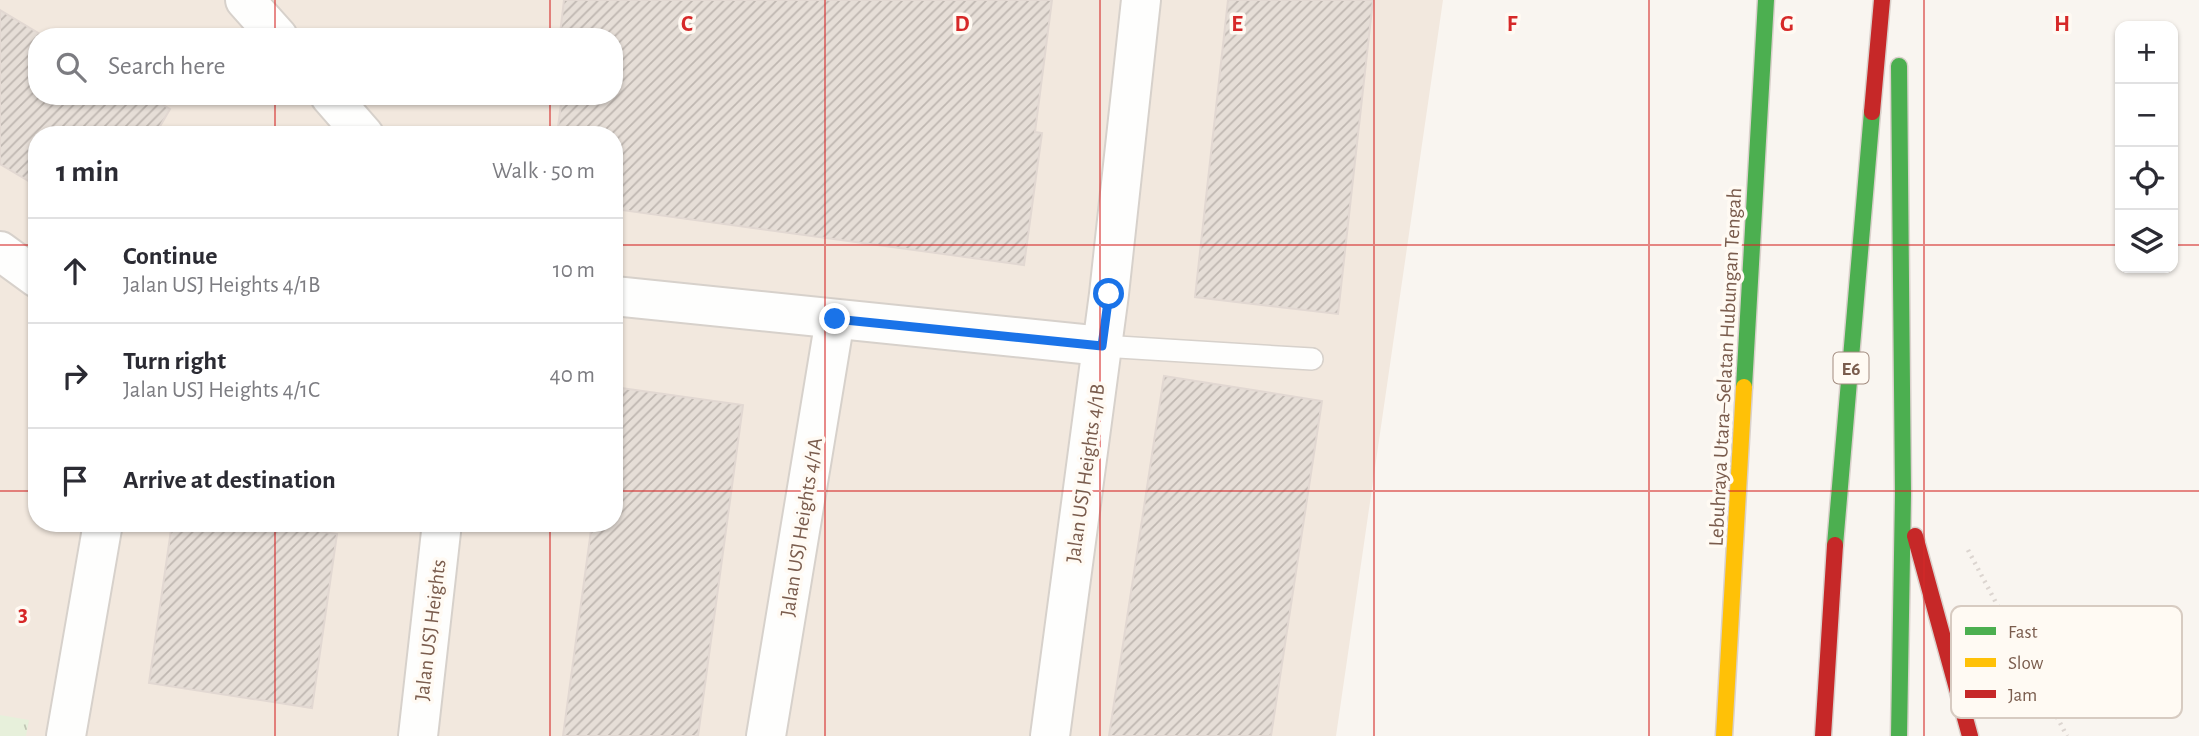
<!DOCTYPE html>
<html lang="en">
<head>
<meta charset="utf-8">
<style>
	body { margin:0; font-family:"Alegreya Sans",sans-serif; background:#f7f7f7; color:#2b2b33 }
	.controls { position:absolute; right:21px; top:21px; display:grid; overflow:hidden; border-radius:14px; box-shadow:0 2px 5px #0004 }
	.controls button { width:63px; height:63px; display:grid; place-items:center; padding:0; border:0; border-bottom:2px solid #e1e1e2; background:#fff; color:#2b2b33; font:35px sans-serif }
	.stop { position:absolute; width:21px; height:21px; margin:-16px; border:5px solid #1a73e8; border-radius:50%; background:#fff }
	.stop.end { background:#1a73e8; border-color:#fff; box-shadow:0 2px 7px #0008 }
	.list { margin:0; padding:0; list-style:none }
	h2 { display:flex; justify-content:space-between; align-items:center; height:91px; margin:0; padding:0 28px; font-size:30px }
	h2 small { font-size:23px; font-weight:400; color:#7c7c81 }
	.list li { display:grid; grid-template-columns:46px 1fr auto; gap:21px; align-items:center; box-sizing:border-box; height:105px; padding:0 28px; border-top:2px solid #e1e1e2 }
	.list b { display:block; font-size:26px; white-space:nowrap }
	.list p { margin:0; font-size:23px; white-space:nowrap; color:#7c7c81 }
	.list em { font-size:23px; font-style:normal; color:#7c7c81 }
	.icon { flex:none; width:38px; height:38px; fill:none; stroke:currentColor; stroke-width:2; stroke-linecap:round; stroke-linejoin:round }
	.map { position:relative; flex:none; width:2199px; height:736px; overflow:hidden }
	.search { position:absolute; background:#fff; box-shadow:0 2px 5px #0004; left:28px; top:28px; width:595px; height:77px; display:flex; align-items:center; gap:18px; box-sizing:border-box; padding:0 24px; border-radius:28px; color:#7c7c81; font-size:26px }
	.panel { position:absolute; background:#fff; box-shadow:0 2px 5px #0004; left:28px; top:126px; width:595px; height:406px; border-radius:28px }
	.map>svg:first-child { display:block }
	.residential { fill:#f2e8de; fill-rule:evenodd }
	.park { fill:url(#park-tufts) }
	.building { fill:url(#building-hatch); stroke:#e2d8d2; stroke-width:2 }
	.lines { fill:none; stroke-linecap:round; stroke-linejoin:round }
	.lane-casing { stroke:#d7d1cb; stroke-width:24 }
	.street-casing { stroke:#d7d1cb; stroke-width:42 }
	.fast-casing { stroke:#dad1cc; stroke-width:19 }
	.slow-casing { stroke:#dad1cc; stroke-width:19 }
	.jam-casing { stroke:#dad1cc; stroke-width:19 }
	.path { stroke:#dcd5d0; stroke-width:4.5; stroke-dasharray:2 5; stroke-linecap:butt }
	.lane { stroke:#fefefd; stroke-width:21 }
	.street { stroke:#fefefd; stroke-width:38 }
	.fast { stroke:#4caf50; stroke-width:16 }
	.slow { stroke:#ffc107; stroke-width:16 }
	.jam { stroke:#c62828; stroke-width:16 }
	.route { stroke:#1a73e8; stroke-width:9 }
	.grid { fill:none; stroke:#d62828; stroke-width:2; stroke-opacity:0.55 }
	.labels { text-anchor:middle; stroke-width:7; stroke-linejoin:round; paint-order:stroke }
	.shield { fill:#fffaf3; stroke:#a28b7f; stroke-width:2 }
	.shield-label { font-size:19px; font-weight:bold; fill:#7a5c4d }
	.street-label { font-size:21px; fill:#7a5c4d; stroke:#fffaf3 }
	.key { fill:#fffaf3; stroke:#d7cbc1; stroke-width:2 }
	.key-label { font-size:19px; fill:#7a5c4d }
	.grid-label { font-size:23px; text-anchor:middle; font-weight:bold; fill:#d62828; stroke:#fffaf3; stroke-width:7; stroke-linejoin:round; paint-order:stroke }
</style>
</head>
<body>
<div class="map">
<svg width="2199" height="736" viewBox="0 0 2199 736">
	<defs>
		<pattern id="park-tufts" width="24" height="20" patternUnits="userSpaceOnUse" patternTransform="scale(1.75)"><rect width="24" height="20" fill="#e7f0db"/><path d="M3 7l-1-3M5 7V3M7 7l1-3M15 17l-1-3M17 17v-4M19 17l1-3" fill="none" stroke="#c0c6b4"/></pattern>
		<pattern id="building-hatch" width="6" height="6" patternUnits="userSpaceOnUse" patternTransform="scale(1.75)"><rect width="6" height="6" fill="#e6ded7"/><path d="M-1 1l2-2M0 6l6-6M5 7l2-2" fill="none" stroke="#bfb7b1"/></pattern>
	</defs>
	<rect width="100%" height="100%" fill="#f9f5f0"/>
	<!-- residential -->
	<path class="residential" d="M 0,0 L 1443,0 L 1336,736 L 0,736 ZM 37,37 L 614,37 L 614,96 L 37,96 ZM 37,135 L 614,135 L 614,523 L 37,523 Z"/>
	<!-- park -->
	<polygon class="park" points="0,715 29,720 26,736 0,736"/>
	<!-- building -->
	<g class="building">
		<polygon points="564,0 1052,0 1035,132 1042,133 1024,265 614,209 614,135 557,135 562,96 614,96 614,37 560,34"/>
		<polygon points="1228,0 1373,0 1338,314 1195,297"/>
		<polygon points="0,10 45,37 37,37 37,96 148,96 170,109 155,135 37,135 37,186 0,164"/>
		<polygon points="1164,376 1322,401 1271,736 1109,736"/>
		<polygon points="614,387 743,405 698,736 563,736 592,523 614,523"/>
		<polygon points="172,523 266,523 337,534 312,708 149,683"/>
	</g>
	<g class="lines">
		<!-- lane casing -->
		<g class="lane-casing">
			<polyline id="lane" points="1102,346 1312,359"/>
		</g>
		<!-- street casing -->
		<g class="street-casing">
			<g id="street">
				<polyline points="245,0 278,37"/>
				<polyline points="330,96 364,135"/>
				<polyline points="0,251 37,278"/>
				<polyline points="614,296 1102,346"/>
				<polyline points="66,736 103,523"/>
				<polyline points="418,736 442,523"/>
				<polyline points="766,736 835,319"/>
				<polyline points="1050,736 1109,294 1141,0"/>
			</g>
		</g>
		<!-- fast casing -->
		<g class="fast-casing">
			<g id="fast">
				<polyline points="1899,66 1903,494 1899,736"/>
				<polyline points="1744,387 1766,0"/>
				<polyline points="1835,545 1872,112"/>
			</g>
		</g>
		<!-- slow casing -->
		<g class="slow-casing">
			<polyline id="slow" points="1724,736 1744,387"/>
		</g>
		<!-- jam casing -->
		<g class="jam-casing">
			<g id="jam">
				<polyline points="1872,112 1882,0"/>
				<polyline points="1915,536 1970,736"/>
				<polyline points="1823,736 1835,545"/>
			</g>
		</g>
		<!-- path -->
		<polyline class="path" points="1968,550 2067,736"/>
		<!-- lane -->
		<use href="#lane" class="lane"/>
		<!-- street -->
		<use href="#street" class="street"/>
		<!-- fast -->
		<use href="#fast" class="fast"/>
		<!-- slow -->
		<use href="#slow" class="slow"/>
		<!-- jam -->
		<use href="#jam" class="jam"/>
	</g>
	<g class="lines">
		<!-- route -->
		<polyline class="route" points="835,319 1102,346 1109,294"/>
	</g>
	<!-- grid -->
	<path class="grid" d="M 275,0 L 275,37M 550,0 L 550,37M 825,0 L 825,736M 1100,0 L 1100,736M 1374,0 L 1374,736M 1649,0 L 1649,736M 1924,0 L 1924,736M 275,96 L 275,135M 550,96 L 550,135M 0,245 L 37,245M 614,245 L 2120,245M 2173,245 L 2199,245M 0,491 L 37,491M 614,491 L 2199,491M 275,523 L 275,736M 550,523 L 550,736"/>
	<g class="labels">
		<!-- shield labels -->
		<rect class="shield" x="1833.5" y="352.5" width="35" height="31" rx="5"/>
		<g class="shield-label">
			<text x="1851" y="375">E6</text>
		</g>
		<!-- street labels -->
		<g class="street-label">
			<text transform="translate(1725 367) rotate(-87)" y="7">Lebuhraya Utara–Selatan Hubungan Tengah</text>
			<text transform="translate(1085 473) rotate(-82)" y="7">Jalan USJ Heights 4/1B</text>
			<text transform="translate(801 527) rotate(-81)" y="7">Jalan USJ Heights 4/1A</text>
			<text transform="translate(430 630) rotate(-83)" y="7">Jalan USJ Heights</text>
		</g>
	</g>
	<!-- legend -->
	<rect x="1951" y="606" width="231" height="112" rx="10" class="key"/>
	<rect x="1965" y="627" width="31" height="8" fill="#4caf50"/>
	<rect x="1965" y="658" width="31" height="9" fill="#ffc107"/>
	<rect x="1965" y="690" width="31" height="8" fill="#c62828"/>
	<g class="key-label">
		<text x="2008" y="638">Fast</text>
		<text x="2008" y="669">Slow</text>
		<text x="2008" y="701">Jam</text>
	</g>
	<g class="grid-label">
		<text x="687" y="31">C</text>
		<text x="962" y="31">D</text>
		<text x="1237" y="31">E</text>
		<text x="1512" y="31">F</text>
		<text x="1787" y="31">G</text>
		<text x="2062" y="31">H</text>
		<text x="23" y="621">3</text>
	</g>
</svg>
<div class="controls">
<button>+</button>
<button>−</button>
<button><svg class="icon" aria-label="locate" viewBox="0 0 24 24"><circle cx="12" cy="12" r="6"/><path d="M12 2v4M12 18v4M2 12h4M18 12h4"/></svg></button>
<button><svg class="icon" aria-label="layers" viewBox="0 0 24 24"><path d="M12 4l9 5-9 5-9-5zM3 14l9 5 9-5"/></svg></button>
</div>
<div class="stop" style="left:1109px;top:294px"></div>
<div class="stop end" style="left:835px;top:319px"></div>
<div class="search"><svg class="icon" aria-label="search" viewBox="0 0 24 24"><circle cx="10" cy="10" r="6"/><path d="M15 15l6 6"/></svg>Search here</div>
<section class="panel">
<h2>1 min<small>Walk · 50 m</small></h2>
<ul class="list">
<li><svg class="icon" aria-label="ahead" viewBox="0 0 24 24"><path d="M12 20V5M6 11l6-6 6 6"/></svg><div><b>Continue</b><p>Jalan USJ Heights 4/1B</p></div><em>10 m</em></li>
<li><svg class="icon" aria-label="right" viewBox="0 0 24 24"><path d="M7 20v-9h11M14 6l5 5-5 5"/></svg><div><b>Turn right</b><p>Jalan USJ Heights 4/1C</p></div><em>40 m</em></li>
<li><svg class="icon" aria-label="arrive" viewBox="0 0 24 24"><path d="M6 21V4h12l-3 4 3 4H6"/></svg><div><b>Arrive at destination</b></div></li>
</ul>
</section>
</div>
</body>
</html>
